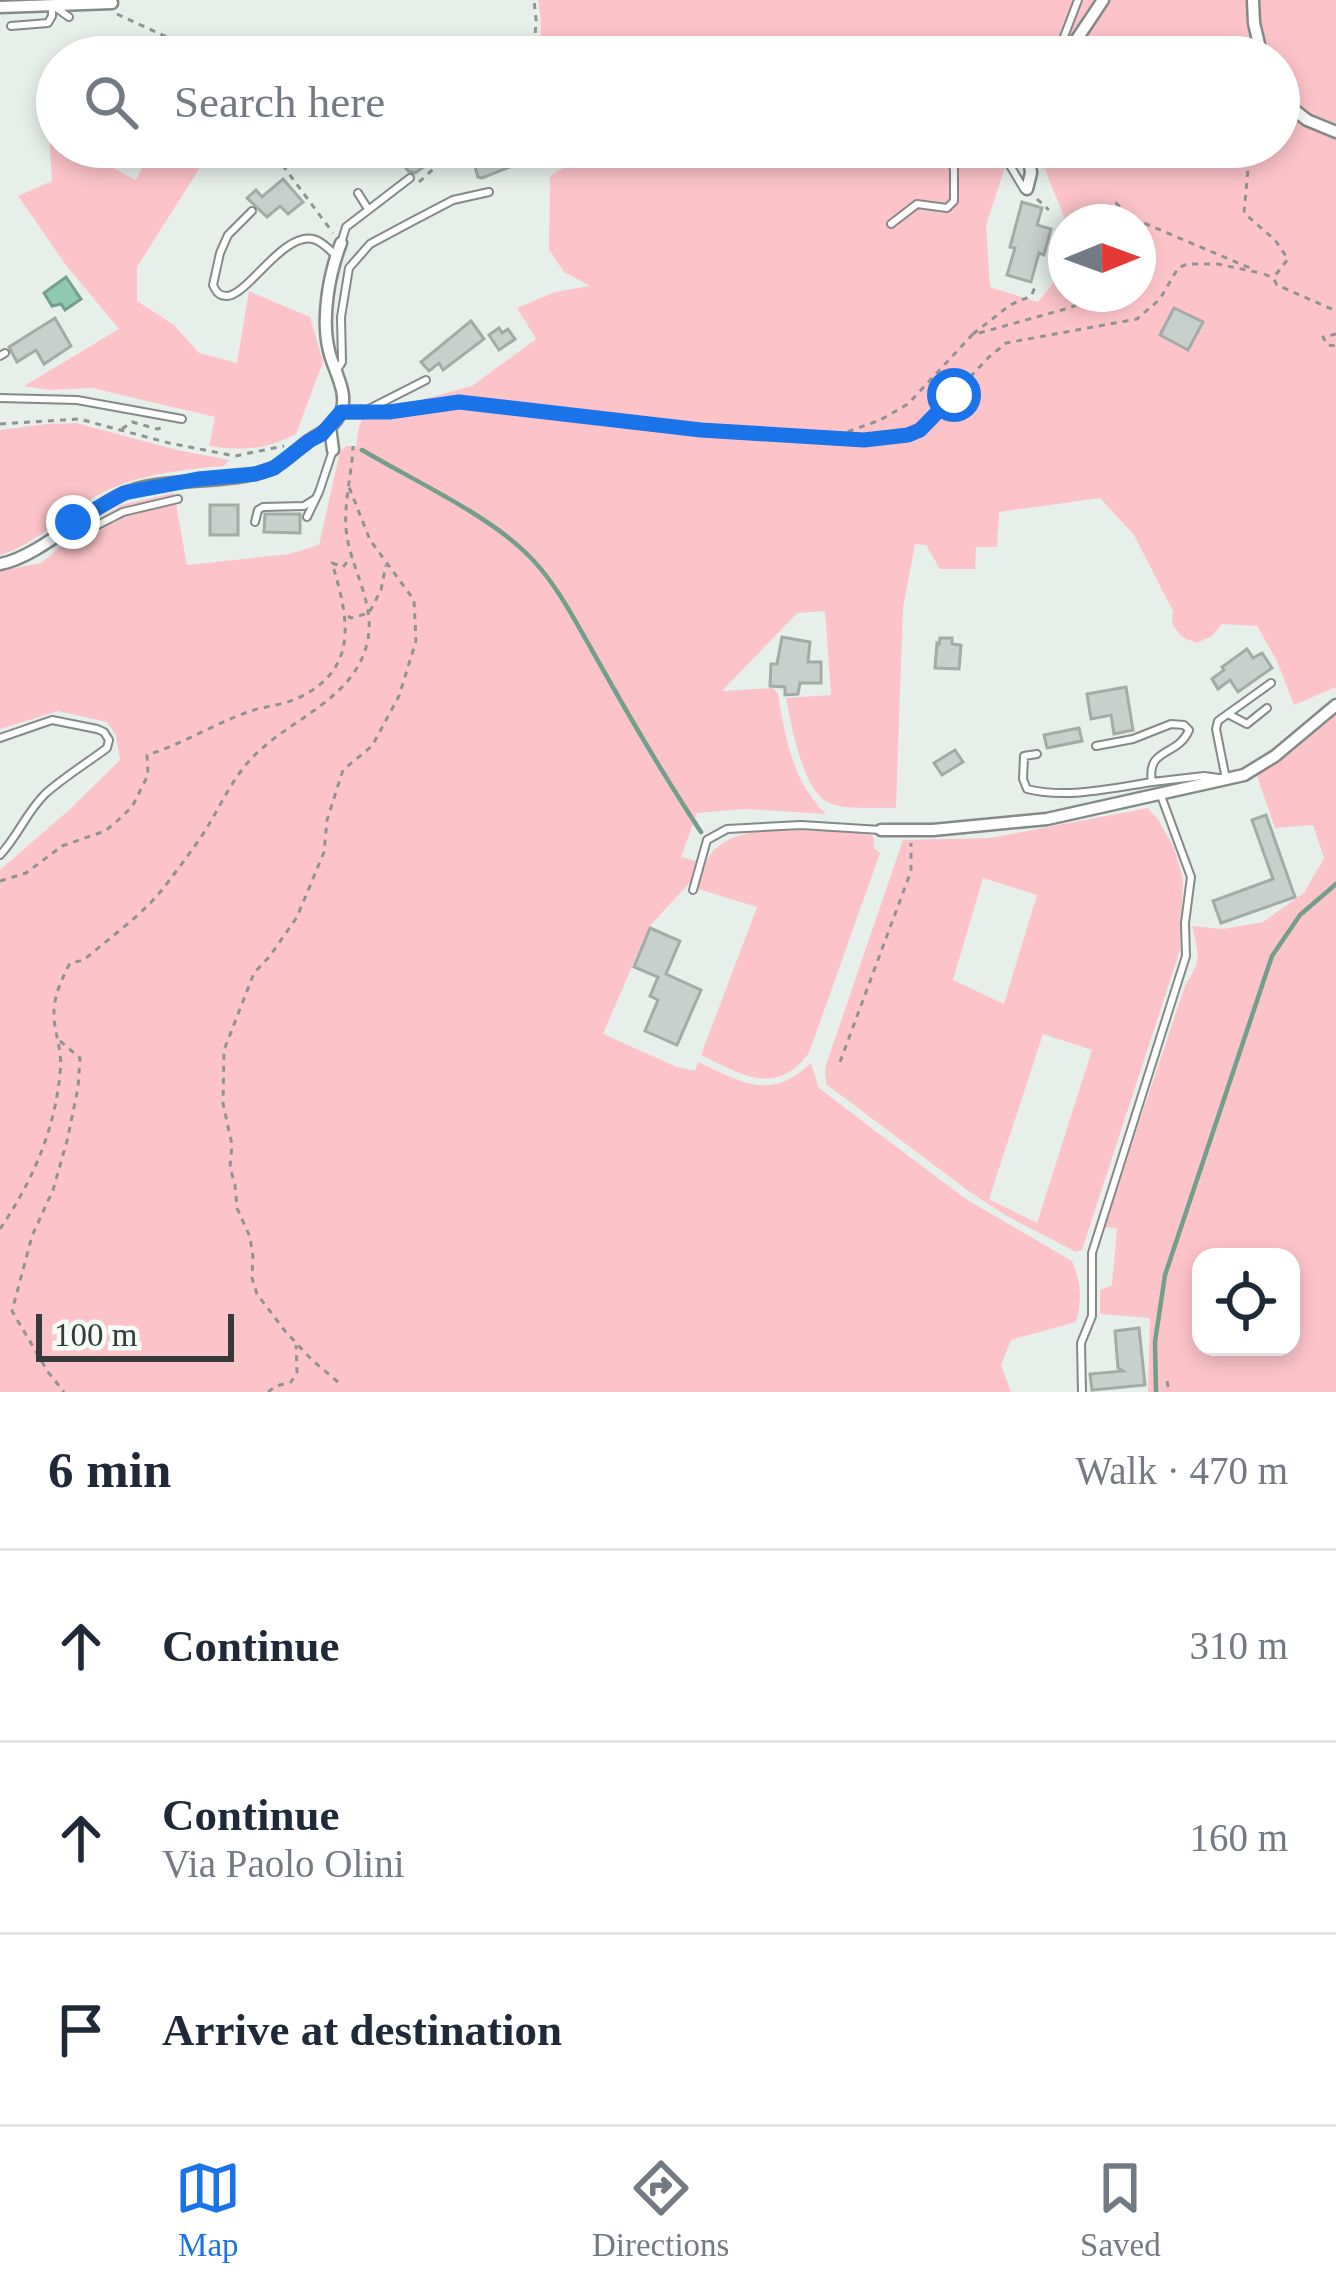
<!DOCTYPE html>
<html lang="en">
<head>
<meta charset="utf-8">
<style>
	body { margin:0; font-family:Georgia,serif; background:#f6f6f7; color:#1f2937 }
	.controls { position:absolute; right:36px; bottom:36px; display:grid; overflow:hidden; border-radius:24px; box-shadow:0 6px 18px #0003 }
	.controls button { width:108px; height:108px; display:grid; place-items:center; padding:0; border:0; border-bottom:3px solid #e0e1e3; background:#fff; color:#1f2937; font:60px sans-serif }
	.compass { position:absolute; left:1048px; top:204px; width:108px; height:108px; border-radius:50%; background:#fff; box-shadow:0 6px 18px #0003; rotate:89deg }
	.scale { position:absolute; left:36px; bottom:30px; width:198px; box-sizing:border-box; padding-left:12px; border:6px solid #363938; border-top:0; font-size:33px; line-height:42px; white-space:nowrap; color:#363938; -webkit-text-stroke:9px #f4fcf8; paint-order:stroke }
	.stop { position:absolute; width:36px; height:36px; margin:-27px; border:9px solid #1a73e8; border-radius:50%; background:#fff }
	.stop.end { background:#1a73e8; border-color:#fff; box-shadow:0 3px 12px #0008 }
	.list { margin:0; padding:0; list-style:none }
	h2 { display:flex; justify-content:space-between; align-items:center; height:156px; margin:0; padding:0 48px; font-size:51px }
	h2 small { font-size:39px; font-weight:400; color:#747a83 }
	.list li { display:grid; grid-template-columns:78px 1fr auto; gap:36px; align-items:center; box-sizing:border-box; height:192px; padding:0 48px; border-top:3px solid #e0e1e3 }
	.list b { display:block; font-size:45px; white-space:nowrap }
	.list p { margin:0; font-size:39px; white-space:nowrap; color:#747a83 }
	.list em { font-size:39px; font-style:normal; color:#747a83 }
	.icon { flex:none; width:66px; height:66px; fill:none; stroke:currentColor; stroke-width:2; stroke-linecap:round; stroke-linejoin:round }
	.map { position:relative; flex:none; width:1336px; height:1392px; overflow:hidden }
	.search { position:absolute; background:#fff; box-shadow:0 6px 18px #0003; left:36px; right:36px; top:36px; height:132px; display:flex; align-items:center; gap:30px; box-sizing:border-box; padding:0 42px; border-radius:66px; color:#747a83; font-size:45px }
	.sheet { height:732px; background:#fff }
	nav { display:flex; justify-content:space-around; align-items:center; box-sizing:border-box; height:168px; border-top:3px solid #e0e1e3; background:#fff; font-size:33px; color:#747a83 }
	nav a { display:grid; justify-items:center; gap:6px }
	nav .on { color:#1a73e8 }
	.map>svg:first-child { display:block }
	.green { fill:#fcc4c9; fill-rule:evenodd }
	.water { fill:#8ec9b0; stroke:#749e8c; stroke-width:3 }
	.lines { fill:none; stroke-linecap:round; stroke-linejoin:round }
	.stream { stroke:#749e8c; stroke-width:4.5 }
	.building { fill:#c8d0cd; stroke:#a3aba7; stroke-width:3 }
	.service-casing { stroke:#838a87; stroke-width:10 }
	.minor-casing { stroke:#838a87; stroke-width:15 }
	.path { stroke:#8f9492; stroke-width:3; stroke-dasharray:6 6; stroke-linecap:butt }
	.service { stroke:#fff; stroke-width:6 }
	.minor { stroke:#fff; stroke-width:10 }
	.route { stroke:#1a73e8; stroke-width:15 }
</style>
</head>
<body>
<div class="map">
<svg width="1336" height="1392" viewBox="0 0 1336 1392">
	<rect width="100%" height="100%" fill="#e7efeb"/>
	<!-- green -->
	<g class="green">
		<path d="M 538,0 L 1336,0 L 1336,687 L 1294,705 L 1277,661 L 1257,626 L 1222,624 L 1212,636 L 1197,643 L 1182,637 L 1172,624 L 1173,611 L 1134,535 L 1100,498 L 999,512 L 997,547 L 976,547 L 975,569 L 940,569 L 926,545 L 915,544 L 903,608 L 896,808 C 880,807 843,810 829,803 C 803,792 791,724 786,698 L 831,695 L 825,611 L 797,613 L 722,691 L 773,688 L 778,694 C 786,740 792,780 826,814 L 745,809 L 697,813 L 681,857 L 697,861 L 693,879 L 649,927 L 603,1034 L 677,1067 L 695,1071 L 698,1062 C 742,1082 770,1102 811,1063 L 819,1088 L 882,1136 L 966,1199 L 1072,1261 C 1081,1281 1082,1300 1076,1322 L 1011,1340 L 1001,1365 L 1011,1392 L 0,1392 L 0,870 L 69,810 L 120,760 L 116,735 L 107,722 L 58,711 L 0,729 L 0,571 L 41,563 L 78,532 L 88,536 L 108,526 L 103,516 L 121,505 L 174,493 L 187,565 L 290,554 L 319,545 L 340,452 L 346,446 L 356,446 L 359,426 L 365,415 L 472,386 L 536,339 L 517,308 L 555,292 L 590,286 L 564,272 L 549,250 L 550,176 L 599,147 L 1279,147 L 1279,57 L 597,57 L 562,37 L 553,57 L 540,57 L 541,21 ZM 1008,158 L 1045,169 L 1066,222 L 1138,222 L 1138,294 L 1066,294 L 1066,240 L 1060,275 L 1038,302 L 990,287 L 986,225 Z"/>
		<path d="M 49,134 L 57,138 L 57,147 L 73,147 L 136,180 L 152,147 L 213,147 L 137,267 L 137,301 L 174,325 L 199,353 L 237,363 L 249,291 L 310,317 L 323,362 L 296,434 C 264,450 244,451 209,446 L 215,417 L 92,388 L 49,390 L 24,386 L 119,329 L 66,265 L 18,196 L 52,181 Z"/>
		<path d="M 76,423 L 177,450 L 229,460 L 224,466 C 180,470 136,474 96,496 C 63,514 37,544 0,555 L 0,430 L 47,424 Z"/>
		<path d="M 1336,711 L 1336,1392 L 1148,1392 L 1150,1318 L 1100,1314 L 1100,1290 L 1112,1285 L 1117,1228 L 1104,1227 L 1185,986 C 1202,958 1199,957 1192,926 L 1223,929 L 1263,922 L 1304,893 L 1324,858 L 1313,825 L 1275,828 L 1257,776 L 1307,739 ZM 1201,1257 L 1291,1257 L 1291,1347 L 1201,1347 Z"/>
		<path d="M 1148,808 L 1159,821 L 1174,848 L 1183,878 L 1180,950 L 1082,1250 L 1076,1252 L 1007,1216 L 970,1192 L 826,1084 L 825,1068 L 903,840 L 990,838 ZM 983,878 L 1037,895 L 1004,1004 L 953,980 ZM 1043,1034 L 1092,1050 L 1037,1223 L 989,1199 Z"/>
		<path d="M 810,830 L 869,833 L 874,838 L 874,848 L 880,853 L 809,1053 C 776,1098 740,1074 701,1055 L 757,907 L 698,889 C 701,881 702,867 707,860 C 727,825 777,831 810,830 Z"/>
	</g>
	<!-- water -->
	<polygon class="water" points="66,277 81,299 65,310 61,304 52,306 44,293"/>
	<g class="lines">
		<!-- stream -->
		<g class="stream">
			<path d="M 362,450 C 411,479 486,514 525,552 C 556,581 576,623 597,659 C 630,718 664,776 701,832"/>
			<polyline points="1156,1392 1155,1342 1165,1275 1272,956 1300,915 1336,884"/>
		</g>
	</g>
	<!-- building -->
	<g class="building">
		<polygon points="404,147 435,147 440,155 415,173 408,171 402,163 409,159"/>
		<polygon points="514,147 558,148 482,178 478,177 473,160 491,155 494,163 516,153"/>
		<polygon points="283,179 303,202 288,214 280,206 267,217 247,198 256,190 262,197"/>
		<polygon points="1022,202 1042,208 1037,225 1051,229 1044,255 1039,253 1031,282 1007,275 1015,248 1010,247"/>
		<polygon points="1174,308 1203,322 1188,350 1160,335"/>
		<polygon points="55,318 71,346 44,364 36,350 17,362 9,347"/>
		<polygon points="471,321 484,339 443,370 439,363 429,371 421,362"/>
		<polygon points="499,328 502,333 508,329 515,339 499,350 489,335"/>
		<rect x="210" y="505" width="28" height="30"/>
		<polygon points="265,514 300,514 300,533 264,532"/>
		<polygon points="782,637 810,642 808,662 821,662 821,683 800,683 798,694 785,695 785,687 770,686 771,664 777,664"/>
		<polygon points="940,638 952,638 952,644 961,645 959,669 935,668 937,643 939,644"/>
		<polygon points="1247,649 1253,658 1262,653 1272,668 1238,692 1230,680 1218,689 1212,679 1224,670 1222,667"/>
		<polygon points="1126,687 1133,730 1114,734 1111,715 1091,719 1087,694"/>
		<polygon points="1079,728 1082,741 1047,748 1044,735"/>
		<polygon points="955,750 963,762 942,775 934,763"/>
		<polygon points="1266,815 1295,897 1221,923 1213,901 1273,879 1252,820"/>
		<polygon points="650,928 680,941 666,974 701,990 677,1045 645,1031 658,1000 650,996 658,977 634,967"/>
		<polygon points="1139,1328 1145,1385 1092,1390 1090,1374 1123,1371 1118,1368 1115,1331"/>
	</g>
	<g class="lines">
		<!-- service casing -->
		<g class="service-casing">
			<g id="service">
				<polyline points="11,26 48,23 52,16 52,5 69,17"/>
				<polyline points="1069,45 1065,46 1062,42 1078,0"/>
				<path d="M 920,57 C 934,45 948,45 962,57"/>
				<polyline points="999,147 1024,189"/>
				<polyline points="358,193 368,209"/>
				<path d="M 252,211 L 228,235 L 220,253 L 213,285 C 216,291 218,296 227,296 C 248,295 282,233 313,239 C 322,241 330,250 336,256"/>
				<polyline points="891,224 917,204 947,208 954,201 954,169 947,147"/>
				<polyline points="341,243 346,227 410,178"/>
				<polyline points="0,356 5,353"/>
				<polyline points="337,370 342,362 341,317 349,268 370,244 411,222 453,200 489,192"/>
				<polyline points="0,398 77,400 182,419"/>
				<polyline points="365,411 426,380"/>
				<polyline points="307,517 319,492 333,450"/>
				<polyline points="255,522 258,510 263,507 304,506 315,499"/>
				<polyline points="76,524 86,531 123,512 178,499"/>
				<polyline points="1228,714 1247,724 1267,708"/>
				<path d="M 0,738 L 52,720 L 97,729 L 104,732 L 109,740 L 107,748 C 87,763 64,777 45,794 C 26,813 18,836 0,855"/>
				<path d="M 1096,746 L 1133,739 L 1171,724 L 1184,725 L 1189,730 C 1178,757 1146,747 1152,782 L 1204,776 L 1226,779 L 1216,729 L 1218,721 L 1271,683"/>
				<path d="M 1037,754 L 1024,756 L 1023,779 L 1027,789 C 1067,799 1113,788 1152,782"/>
				<polyline points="693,890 707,840 727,829 801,825 881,830"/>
				<polyline points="1082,1392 1081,1343 1092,1316 1092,1253 1186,956 1185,923 1191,877 1160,793"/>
			</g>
		</g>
		<!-- minor casing -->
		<g class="minor-casing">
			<g id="minor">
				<polyline points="1253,0 1254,23 1262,57"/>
				<polyline points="0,7 112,3"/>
				<polyline points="1065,57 1103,0"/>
				<polyline points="1279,98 1307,120 1336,132"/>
				<polyline points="1027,189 1031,173 1028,147"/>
				<polyline points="342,412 363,412"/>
				<polyline points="330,427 333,450"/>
				<path d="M 0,564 C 36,558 82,514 118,496 C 160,475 228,486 271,469 C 285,463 295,451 307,442 C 320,433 334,428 341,412 C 349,393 333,369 329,351 C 321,318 329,274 341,243"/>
				<polyline points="881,830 933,830 1047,819 1244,775 1275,756 1336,705"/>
			</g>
		</g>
		<!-- path -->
		<g class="path">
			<polyline points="117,14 210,57"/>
			<polyline points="534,57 536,19 534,0"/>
			<polyline points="244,147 253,156 270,153 275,155 333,233"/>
			<polyline points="1250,147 1244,213 1275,240 1288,259 1274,277"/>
			<polyline points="419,182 458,147"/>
			<polyline points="1037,199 1049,210"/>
			<polyline points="1110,222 1108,208 1110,204 1116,203 1132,218 1250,268"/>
			<polyline points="1264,274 1273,278 1277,285 1336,311"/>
			<polyline points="973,334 1010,305 1031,296 1037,283"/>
			<polyline points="1336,334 1323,337 1327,345 1336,346"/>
			<polyline points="383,413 459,402 701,430 836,436 880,420 908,404 972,335 1069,308 1103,294"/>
			<polyline points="0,424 79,419 169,443 235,456 284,446"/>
			<polyline points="122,429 132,422 157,429 164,427"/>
			<path d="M 838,438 C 864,440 896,440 920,430 L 989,357 L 1006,343 L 1137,319 L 1160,299 L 1178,268 L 1187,264 L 1218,264 L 1260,273"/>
			<polyline points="348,616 351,618 369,613 381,590 386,565"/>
			<path d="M 0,881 L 26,873 L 62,846 L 105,831 L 116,822 L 132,807 L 148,775 L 147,755 C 183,744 215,723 251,711 C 265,706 282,705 296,699 C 360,670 349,619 332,563 L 343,567 L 352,556"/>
			<polyline points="60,1041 80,1058 78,1088 67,1141 53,1190 32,1236 12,1311 48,1372 64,1392"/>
			<polyline points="840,1062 911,871 911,843"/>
			<path d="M 0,1229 C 32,1182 55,1130 60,1073 C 63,1052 55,1036 54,1017 C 53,997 61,981 70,963 L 84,960 C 110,937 144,914 165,886 C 178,869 191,852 203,834 C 221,806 234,773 259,751 C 297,716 353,698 367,644 C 377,602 349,568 346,528 C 344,501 352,473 353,446"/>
			<polyline points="1167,1381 1169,1392"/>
			<polyline points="338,1382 312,1360 285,1331 257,1294 252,1278 253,1257 250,1237 237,1208 235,1185 230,1167 232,1145 223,1103 224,1050 254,973 270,956 297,917 324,852 327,820 343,770 372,746 399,696 416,641 414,600 370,540 349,487"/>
			<polyline points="268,1392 276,1386 291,1382 297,1372 296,1345"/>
		</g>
		<!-- service -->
		<use href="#service" class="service"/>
		<!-- minor -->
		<use href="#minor" class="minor"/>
	</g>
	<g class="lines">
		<!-- route -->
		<polyline class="route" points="73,522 124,493 198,479 255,474 274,468 309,441 322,434 341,412 389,412 459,402 701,430 864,440 908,435 920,430 954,395"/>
	</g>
</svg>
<div class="controls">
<button><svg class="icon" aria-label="locate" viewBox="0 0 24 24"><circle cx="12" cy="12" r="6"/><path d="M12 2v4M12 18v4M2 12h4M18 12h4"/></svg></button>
</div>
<svg class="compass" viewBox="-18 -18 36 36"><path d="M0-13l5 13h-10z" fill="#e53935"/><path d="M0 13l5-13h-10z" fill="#747a83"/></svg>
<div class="scale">100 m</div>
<div class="stop" style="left:954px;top:395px"></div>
<div class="stop end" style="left:73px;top:522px"></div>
<div class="search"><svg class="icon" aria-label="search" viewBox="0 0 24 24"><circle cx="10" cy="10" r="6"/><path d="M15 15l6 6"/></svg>Search here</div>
</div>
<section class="sheet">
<h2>6 min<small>Walk · 470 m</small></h2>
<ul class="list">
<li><svg class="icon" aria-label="ahead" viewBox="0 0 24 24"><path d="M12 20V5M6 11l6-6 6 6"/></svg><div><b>Continue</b></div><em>310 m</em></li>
<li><svg class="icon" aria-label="ahead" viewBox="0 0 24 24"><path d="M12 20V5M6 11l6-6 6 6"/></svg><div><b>Continue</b><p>Via Paolo Olini</p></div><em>160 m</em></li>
<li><svg class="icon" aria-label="arrive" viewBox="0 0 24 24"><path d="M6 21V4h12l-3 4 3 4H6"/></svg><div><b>Arrive at destination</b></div></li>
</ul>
</section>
<nav>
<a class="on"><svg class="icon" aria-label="map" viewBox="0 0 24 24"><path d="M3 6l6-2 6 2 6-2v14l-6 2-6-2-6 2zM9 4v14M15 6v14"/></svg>Map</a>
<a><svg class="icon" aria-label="directions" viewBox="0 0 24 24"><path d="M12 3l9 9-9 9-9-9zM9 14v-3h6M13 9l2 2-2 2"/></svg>Directions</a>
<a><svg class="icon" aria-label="saved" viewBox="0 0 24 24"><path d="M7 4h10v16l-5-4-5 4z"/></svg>Saved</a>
</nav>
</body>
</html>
